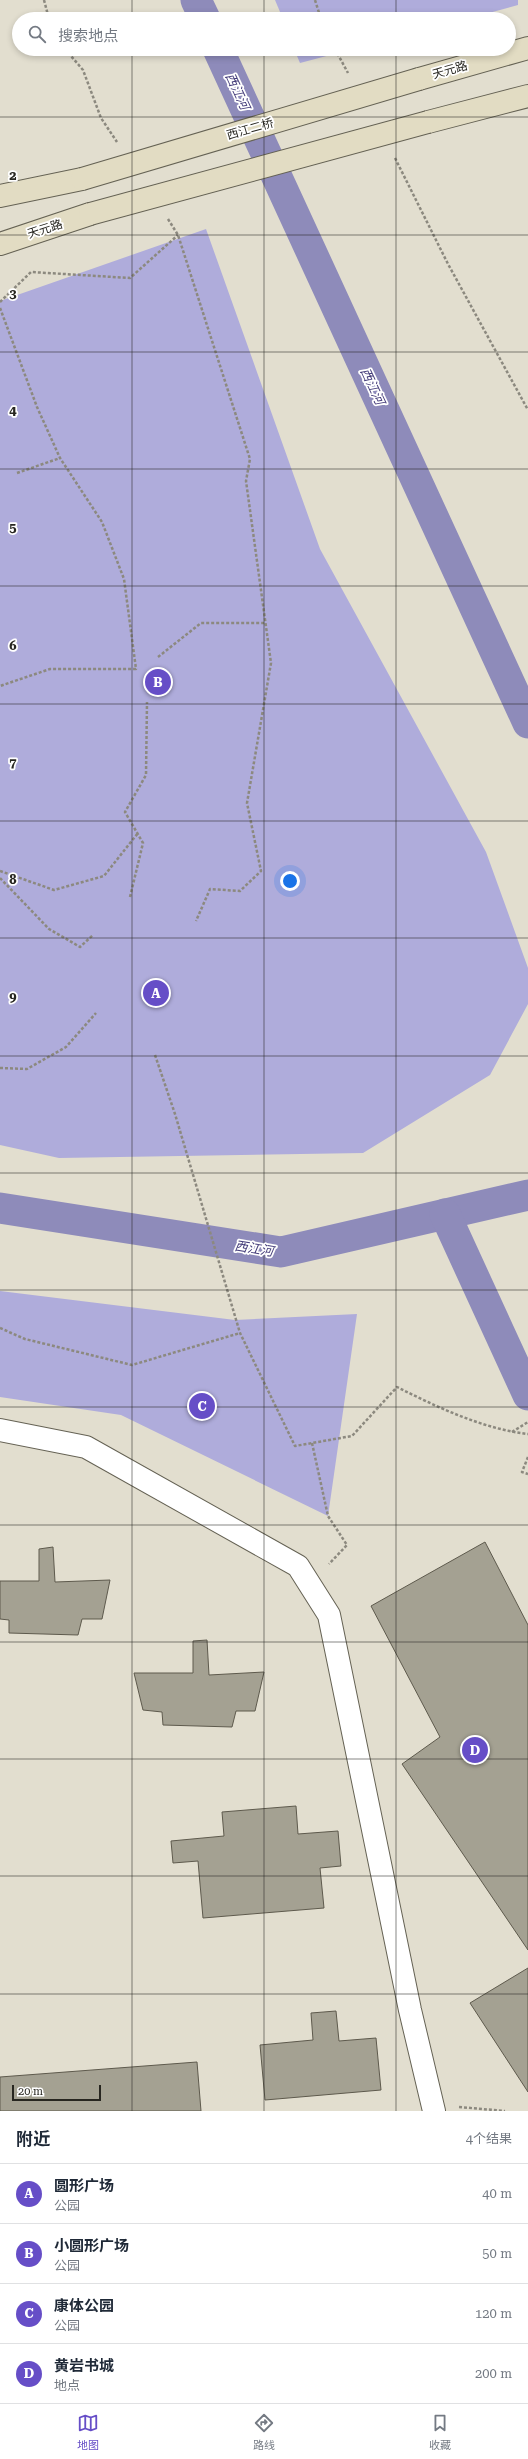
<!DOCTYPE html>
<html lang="zh">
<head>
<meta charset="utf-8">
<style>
	body { margin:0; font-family:"Roboto Serif","Noto Sans SC",serif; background:#f2f2f3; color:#1f2937 }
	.scale { position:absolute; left:12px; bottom:10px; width:89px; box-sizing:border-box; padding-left:4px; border:2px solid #272620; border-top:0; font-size:11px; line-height:14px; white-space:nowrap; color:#272620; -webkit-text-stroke:3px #fff; paint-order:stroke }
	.you { position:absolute; left:290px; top:881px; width:14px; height:14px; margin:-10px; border:3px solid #fff; border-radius:50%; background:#1a73e8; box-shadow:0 0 0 6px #1a73e833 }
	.badge { display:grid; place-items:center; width:26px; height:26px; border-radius:50%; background:#664ec7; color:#fff; font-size:13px; font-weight:700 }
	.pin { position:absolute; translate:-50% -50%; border:2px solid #fff; box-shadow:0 1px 4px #0006 }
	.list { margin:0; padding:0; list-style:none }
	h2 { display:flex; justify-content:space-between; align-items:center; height:52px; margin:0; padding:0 16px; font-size:17px }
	h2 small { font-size:13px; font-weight:400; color:#747a83 }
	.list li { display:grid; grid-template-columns:26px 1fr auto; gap:12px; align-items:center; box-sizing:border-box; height:60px; padding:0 16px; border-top:1px solid #e0e1e3 }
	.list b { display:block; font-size:15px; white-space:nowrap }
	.list p { margin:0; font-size:13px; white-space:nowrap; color:#747a83 }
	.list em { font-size:13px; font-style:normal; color:#747a83 }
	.icon { flex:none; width:22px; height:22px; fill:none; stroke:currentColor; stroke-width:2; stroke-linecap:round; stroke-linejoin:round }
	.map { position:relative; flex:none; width:528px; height:2111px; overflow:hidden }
	.search { position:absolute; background:#fff; box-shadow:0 2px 6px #0003; left:12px; right:12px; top:12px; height:44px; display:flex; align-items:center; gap:10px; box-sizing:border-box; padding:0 14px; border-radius:22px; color:#747a83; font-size:15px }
	.sheet { height:292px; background:#fff }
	nav { display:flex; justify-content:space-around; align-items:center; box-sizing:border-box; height:56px; border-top:1px solid #e0e1e3; background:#fff; font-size:11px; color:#747a83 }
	nav a { display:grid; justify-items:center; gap:2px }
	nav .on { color:#664ec7 }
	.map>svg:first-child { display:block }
	.green { fill:#afacdb }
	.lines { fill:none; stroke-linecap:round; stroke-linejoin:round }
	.canal { stroke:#8e8bba; stroke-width:31 }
	.building { fill:#a4a192; stroke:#5e5a4d }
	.minor-casing { stroke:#656254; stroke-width:24 }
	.secondary-casing { stroke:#656254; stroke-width:24 }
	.path { stroke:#8c897f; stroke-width:2.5; stroke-dasharray:3 2; stroke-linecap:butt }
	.minor { stroke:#fff; stroke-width:22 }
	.secondary { stroke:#e2dcc3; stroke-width:22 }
	.secondary-bridge-casing { stroke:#656254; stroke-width:24; stroke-linecap:butt }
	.secondary-bridge { stroke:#e2dcc3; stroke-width:22 }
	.grid { fill:none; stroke:#272620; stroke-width:1; stroke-opacity:0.55 }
	.labels { text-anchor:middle; stroke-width:3.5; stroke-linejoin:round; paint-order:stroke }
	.street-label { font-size:12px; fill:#272620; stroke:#fff }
	.water-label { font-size:13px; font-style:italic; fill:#453d7a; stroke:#fff }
	.grid-label { font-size:13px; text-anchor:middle; font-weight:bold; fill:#272620; stroke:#fff; stroke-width:3.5; stroke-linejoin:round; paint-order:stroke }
</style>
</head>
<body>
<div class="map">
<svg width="528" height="2111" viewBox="0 0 528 2111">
	<rect width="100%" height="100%" fill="#e2decf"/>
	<!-- green -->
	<g class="green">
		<polygon points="275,0 518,0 518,5 467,19 283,19"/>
		<polygon points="294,49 353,49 300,63"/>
		<polygon points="206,229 320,549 486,852 528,968 528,1004 490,1075 363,1153 59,1158 0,1145 0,301"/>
		<polygon points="0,1291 235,1320 357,1314 328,1516 121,1415 0,1397"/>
	</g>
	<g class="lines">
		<!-- canal -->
		<g class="canal">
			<polyline points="196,0 205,19"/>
			<polyline points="218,49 528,723"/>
			<polyline points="0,1208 281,1252 528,1195"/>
			<polyline points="445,1214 528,1395"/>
		</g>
	</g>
	<!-- building -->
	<g class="building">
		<polygon points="485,1542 528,1625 528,1950 402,1764 440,1737 371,1606"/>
		<polygon points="53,1547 55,1582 110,1580 102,1619 82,1619 78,1635 9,1633 9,1620 0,1619 0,1581 39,1581 39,1549"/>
		<polygon points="207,1640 209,1675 264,1672 255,1711 236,1711 232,1727 163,1725 162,1712 143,1710 134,1673 193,1673 193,1641"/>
		<polygon points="296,1806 298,1834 338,1831 341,1866 320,1868 324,1908 203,1918 198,1861 173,1863 171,1841 224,1836 222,1812"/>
		<polygon points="528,1968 528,2092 470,2003"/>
		<polygon points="336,2011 339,2041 376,2038 381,2090 265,2100 260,2045 313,2040 311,2013"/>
		<polygon points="197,2062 201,2111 0,2111 0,2077"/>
	</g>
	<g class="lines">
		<!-- minor casing -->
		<g class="minor-casing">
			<polyline id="minor" points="0,1430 86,1447 298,1566 329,1615 410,2010 434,2111"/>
		</g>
		<!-- secondary casing -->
		<g class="secondary-casing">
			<g id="secondary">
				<polyline points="419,79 528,48"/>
				<polyline points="428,122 528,96"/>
				<polyline points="0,196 82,179"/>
				<polyline points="0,244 90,214"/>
			</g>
		</g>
		<!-- path -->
		<g class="path">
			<polyline points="44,0 49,19"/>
			<polyline points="315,0 321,19"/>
			<polyline points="65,49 83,70 101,118 117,142"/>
			<polyline points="335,49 348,73"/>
			<polyline points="395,158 448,264 528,410"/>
			<polyline points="168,219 178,235 250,459 246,481 271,663 247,803 261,871 240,891 210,889 196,921"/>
			<polyline points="0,302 31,272 130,278 178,235"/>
			<polyline points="0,308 37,407 60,458 102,522 124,579 136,669 50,669 0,686"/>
			<polyline points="17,473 60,458"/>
			<polyline points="158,657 201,623 266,623"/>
			<polyline points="0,871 54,890 104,876 138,833"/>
			<polyline points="0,878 49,929 80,947 93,935"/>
			<polyline points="130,897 143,843 125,812 146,775 147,702"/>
			<path d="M 155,1055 L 175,1114 L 240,1333 L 295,1446 L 352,1436 L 397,1387 C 437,1407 483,1429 528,1434"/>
			<polyline points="0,1068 27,1069 66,1047 96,1013"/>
			<polyline points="0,1328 25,1339 132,1365 240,1333"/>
			<polyline points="512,1432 528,1422"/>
			<polyline points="312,1443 328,1516 347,1545 329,1564"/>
			<polyline points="528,1457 522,1472 528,1474"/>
			<polyline points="459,2107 505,2111"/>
		</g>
		<!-- minor -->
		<use href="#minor" class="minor"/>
		<!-- secondary -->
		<use href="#secondary" class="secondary"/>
		<!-- secondary-bridge casing -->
		<g class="secondary-bridge-casing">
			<g id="secondary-bridge">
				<polyline points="82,179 419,79"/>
				<polyline points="90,214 428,122"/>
			</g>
		</g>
		<!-- secondary-bridge -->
		<use href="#secondary-bridge" class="secondary-bridge"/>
	</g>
	<!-- grid -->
	<path class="grid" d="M 132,0 L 132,19M 264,0 L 264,19M 396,0 L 396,19M 132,49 L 132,2111M 264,49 L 264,2111M 396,49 L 396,2111M 0,117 L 528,117M 0,235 L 528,235M 0,352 L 528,352M 0,469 L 528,469M 0,586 L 528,586M 0,704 L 528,704M 0,821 L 528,821M 0,938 L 528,938M 0,1056 L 528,1056M 0,1173 L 528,1173M 0,1290 L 528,1290M 0,1407 L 528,1407M 0,1525 L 528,1525M 0,1642 L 528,1642M 0,1759 L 528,1759M 0,1876 L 528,1876M 0,1994 L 528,1994"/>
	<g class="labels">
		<!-- street labels -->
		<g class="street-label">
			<text transform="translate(450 70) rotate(-16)" y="4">天元路</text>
			<text transform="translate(250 129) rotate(-16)" y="4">西江二桥</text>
			<text transform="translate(45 229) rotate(-18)" y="4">天元路</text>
		</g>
		<!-- water labels -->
		<g class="water-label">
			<text transform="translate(238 91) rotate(65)" y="5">西江河</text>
			<text transform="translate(373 386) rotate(65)" y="5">西江河</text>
			<text transform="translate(254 1248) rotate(9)" y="5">西江河</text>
		</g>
	</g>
	<g class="grid-label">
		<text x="13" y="180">2</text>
		<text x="13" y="298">3</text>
		<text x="13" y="415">4</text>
		<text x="13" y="532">5</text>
		<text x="13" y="650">6</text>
		<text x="13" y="767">7</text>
		<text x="13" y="884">8</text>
		<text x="13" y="1001">9</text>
	</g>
</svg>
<div class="scale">20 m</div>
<div class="you"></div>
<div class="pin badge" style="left:156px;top:993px">A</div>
<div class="pin badge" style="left:158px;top:682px">B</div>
<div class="pin badge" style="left:202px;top:1406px">C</div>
<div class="pin badge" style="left:475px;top:1750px">D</div>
<div class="search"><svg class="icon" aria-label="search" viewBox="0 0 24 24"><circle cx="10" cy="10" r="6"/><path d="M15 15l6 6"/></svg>搜索地点</div>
</div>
<section class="sheet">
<h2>附近<small>4个结果</small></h2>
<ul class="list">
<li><span class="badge">A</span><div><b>圆形广场</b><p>公园</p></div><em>40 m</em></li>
<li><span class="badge">B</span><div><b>小圆形广场</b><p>公园</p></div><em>50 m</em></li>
<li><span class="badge">C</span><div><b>康体公园</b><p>公园</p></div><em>120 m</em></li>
<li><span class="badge">D</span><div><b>黄岩书城</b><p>地点</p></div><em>200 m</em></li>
</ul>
</section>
<nav>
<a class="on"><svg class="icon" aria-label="map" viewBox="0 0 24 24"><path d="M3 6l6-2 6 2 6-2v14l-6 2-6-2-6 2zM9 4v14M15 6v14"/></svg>地图</a>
<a><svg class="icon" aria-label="directions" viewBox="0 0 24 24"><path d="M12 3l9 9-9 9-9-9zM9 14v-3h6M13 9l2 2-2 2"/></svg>路线</a>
<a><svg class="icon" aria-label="saved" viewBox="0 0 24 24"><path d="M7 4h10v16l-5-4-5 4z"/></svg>收藏</a>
</nav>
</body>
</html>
